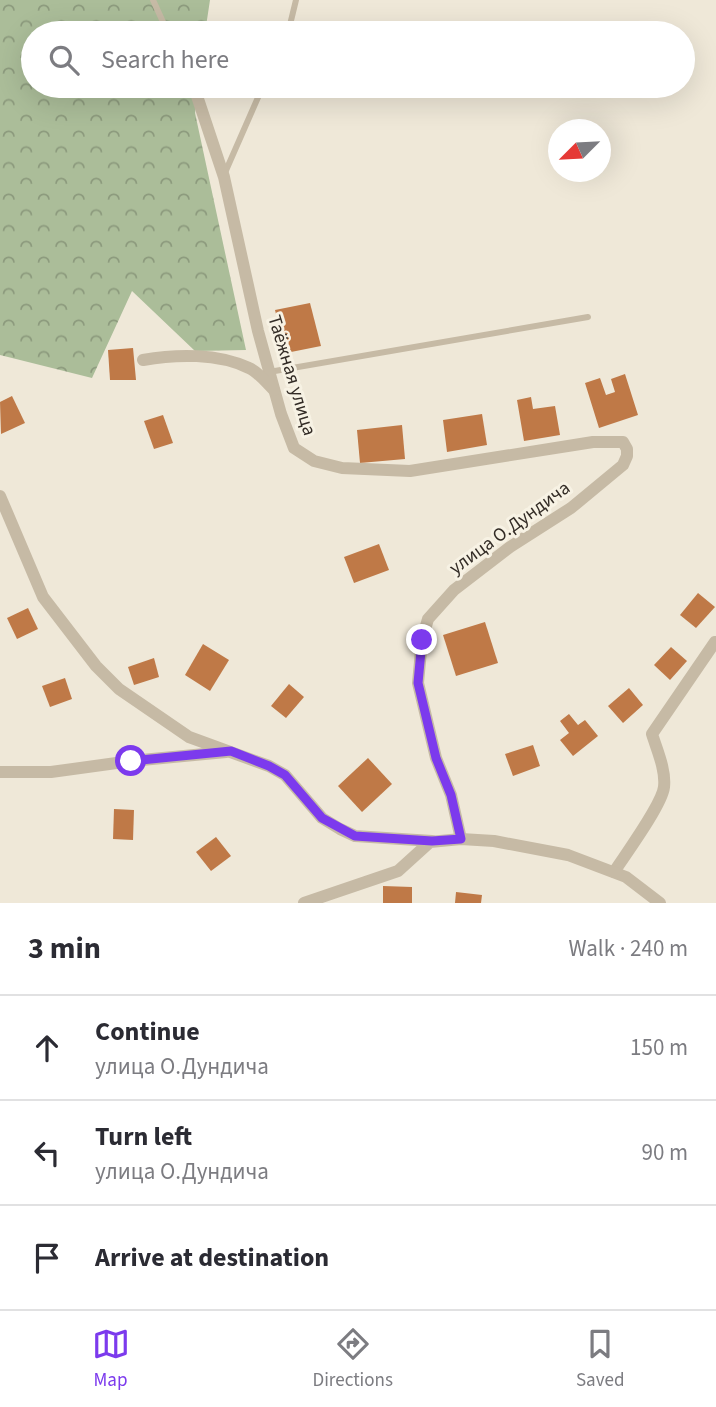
<!DOCTYPE html>
<html lang="en">
<head>
<meta charset="utf-8">
<style>
	body { margin:0; font-family:"Source Sans 3",sans-serif; background:#f7f7f7; color:#2b2b33 }
	.compass { position:absolute; left:548px; top:119px; width:63px; height:63px; border-radius:50%; background:#fff; box-shadow:0 7px 28px #0002; rotate:246deg }
	.stop { position:absolute; width:21px; height:21px; margin:-16px; border:5px solid #7c3aed; border-radius:50%; background:#fff }
	.stop.end { background:#7c3aed; border-color:#fff; box-shadow:0 2px 7px #0008 }
	.list { margin:0; padding:0; list-style:none }
	h2 { display:flex; justify-content:space-between; align-items:center; height:91px; margin:0; padding:0 28px; font-size:30px }
	h2 small { font-size:23px; font-weight:400; color:#7c7c81 }
	.list li { display:grid; grid-template-columns:46px 1fr auto; gap:21px; align-items:center; box-sizing:border-box; height:105px; padding:0 28px; border-top:2px solid #e1e1e2 }
	.list b { display:block; font-size:26px; white-space:nowrap }
	.list p { margin:0; font-size:23px; white-space:nowrap; color:#7c7c81 }
	.list em { font-size:23px; font-style:normal; color:#7c7c81 }
	.icon { flex:none; width:38px; height:38px; fill:none; stroke:currentColor; stroke-width:2; stroke-linecap:round; stroke-linejoin:round }
	.map { position:relative; flex:none; width:716px; height:903px; overflow:hidden }
	.search { position:absolute; background:#fff; box-shadow:0 7px 28px #0002; left:21px; right:21px; top:21px; height:77px; display:flex; align-items:center; gap:18px; box-sizing:border-box; padding:0 24px; border-radius:38px; color:#7c7c81; font-size:26px }
	.sheet { height:406px; background:#fff }
	nav { display:flex; justify-content:space-around; align-items:center; box-sizing:border-box; height:98px; border-top:2px solid #e1e1e2; background:#fff; font-size:19px; color:#7c7c81 }
	nav a { display:grid; justify-items:center; gap:4px }
	nav .on { color:#7c3aed }
	.map>svg:first-child { display:block }
	.forest { fill:url(#forest-crowns) }
	.building { fill:#bf7947 }
	.lines { fill:none; stroke-linecap:round; stroke-linejoin:round }
	.lane { stroke:#c6baa5; stroke-width:6 }
	.street { stroke:#c6baa5; stroke-width:12 }
	.route { stroke:#7c3aed; stroke-width:9 }
	.labels { text-anchor:middle; stroke-width:6; stroke-linejoin:round; paint-order:stroke }
	.street-label { font-size:19px; fill:#332c26; stroke:#f7f2e4 }
</style>
</head>
<body>
<div class="map">
<svg width="716" height="903" viewBox="0 0 716 903">
	<defs>
		<pattern id="forest-crowns" width="20" height="18" patternUnits="userSpaceOnUse" patternTransform="scale(1.75)"><rect width="20" height="18" fill="#abbd99"/><path d="M2 6a3 3 0 1 1 6 0M12 15a3 3 0 1 1 6 0" fill="none" stroke="#8c9a7d"/></pattern>
	</defs>
	<rect width="100%" height="100%" fill="#efe8d8"/>
	<!-- forest -->
	<polygon class="forest" points="0,0 210,0 205,33 33,33 33,86 198,86 195,113 246,350 195,351 132,291 92,378 0,355"/>
	<!-- building -->
	<g class="building">
		<polygon points="310,303 321,346 286,353 275,310"/>
		<polygon points="133,348 136,380 110,380 108,350"/>
		<polygon points="625,374 638,415 599,428 585,383 600,378 606,395 615,392 611,379"/>
		<polygon points="12,396 25,423 1,434 0,402"/>
		<polygon points="531,397 533,409 555,406 560,435 524,441 517,400"/>
		<polygon points="482,414 487,445 447,452 443,420"/>
		<polygon points="163,415 173,443 154,449 144,421"/>
		<polygon points="402,425 405,459 360,463 357,430"/>
		<polygon points="379,544 389,570 354,583 344,557"/>
		<polygon points="698,593 715,607 696,628 680,615"/>
		<polygon points="28,608 38,629 17,639 7,618"/>
		<polygon points="485,622 498,663 456,676 443,635"/>
		<polygon points="203,644 229,660 210,691 185,675"/>
		<polygon points="671,647 687,661 670,680 654,665"/>
		<polygon points="154,658 159,677 134,685 128,667"/>
		<polygon points="65,678 72,699 50,707 42,686"/>
		<polygon points="289,684 304,697 286,718 271,706"/>
		<polygon points="629,688 643,705 623,723 608,706"/>
		<polygon points="569,714 578,725 585,720 598,736 573,756 560,740 569,733 560,721"/>
		<polygon points="533,745 540,766 513,776 505,754"/>
		<polygon points="368,758 392,784 362,812 338,786"/>
		<polygon points="114,809 134,810 133,840 113,839"/>
		<polygon points="216,837 231,856 211,871 196,852"/>
		<polygon points="383,886 412,887 412,903 383,903"/>
		<polygon points="456,892 482,895 481,903 455,903"/>
	</g>
	<g class="lines">
		<!-- lane -->
		<g class="lane">
			<polyline points="153,0 168,33"/>
			<polyline points="288,33 296,0"/>
			<polyline points="192,86 197,96"/>
			<polyline points="224,175 263,86"/>
			<polyline points="269,372 588,317"/>
		</g>
		<!-- street -->
		<g class="street">
			<polyline points="197,96 224,177 258,331 281,414 294,448 314,461 342,468 410,471 593,442 623,442 627,449 627,456 623,465 571,508 510,547 454,590 428,619 422,640 418,683 436,758 451,795 461,839"/>
			<path d="M 143,360 C 176,354 218,353 249,368 C 258,372 267,383 274,390"/>
			<polyline points="0,496 43,597 96,666 119,689 189,737 269,766 285,775 322,818 340,829 355,836 432,841"/>
			<polyline points="0,772 51,772 131,761 226,752"/>
			<path d="M 614,872 C 625,855 662,805 664,787 C 666,770 657,750 652,734 L 715,642"/>
			<polyline points="304,903 398,871 430,842 461,839 494,841 568,855 626,877 660,903"/>
		</g>
	</g>
	<g class="lines">
		<!-- route -->
		<polyline class="route" points="131,761 231,751 269,766 285,775 322,818 355,836 432,841 461,839 451,795 436,758 418,683 422,640"/>
	</g>
	<g class="labels">
		<!-- street labels -->
		<g class="street-label">
			<text transform="translate(293 375) rotate(73)" y="7">Таёжная улица</text>
			<text transform="translate(509 527) rotate(-36)" y="7">улица О.Дундича</text>
		</g>
	</g>
</svg>
<svg class="compass" viewBox="-18 -18 36 36"><path d="M0-13l5 13h-10z" fill="#e53935"/><path d="M0 13l5-13h-10z" fill="#7c7c81"/></svg>
<div class="stop" style="left:131px;top:761px"></div>
<div class="stop end" style="left:422px;top:640px"></div>
<div class="search"><svg class="icon" aria-label="search" viewBox="0 0 24 24"><circle cx="10" cy="10" r="6"/><path d="M15 15l6 6"/></svg>Search here</div>
</div>
<section class="sheet">
<h2>3 min<small>Walk · 240 m</small></h2>
<ul class="list">
<li><svg class="icon" aria-label="ahead" viewBox="0 0 24 24"><path d="M12 20V5M6 11l6-6 6 6"/></svg><div><b>Continue</b><p>улица О.Дундича</p></div><em>150 m</em></li>
<li><svg class="icon" aria-label="left" viewBox="0 0 24 24"><path d="M17 20v-9H6M10 6l-5 5 5 5"/></svg><div><b>Turn left</b><p>улица О.Дундича</p></div><em>90 m</em></li>
<li><svg class="icon" aria-label="arrive" viewBox="0 0 24 24"><path d="M6 21V4h12l-3 4 3 4H6"/></svg><div><b>Arrive at destination</b></div></li>
</ul>
</section>
<nav>
<a class="on"><svg class="icon" aria-label="map" viewBox="0 0 24 24"><path d="M3 6l6-2 6 2 6-2v14l-6 2-6-2-6 2zM9 4v14M15 6v14"/></svg>Map</a>
<a><svg class="icon" aria-label="directions" viewBox="0 0 24 24"><path d="M12 3l9 9-9 9-9-9zM9 14v-3h6M13 9l2 2-2 2"/></svg>Directions</a>
<a><svg class="icon" aria-label="saved" viewBox="0 0 24 24"><path d="M7 4h10v16l-5-4-5 4z"/></svg>Saved</a>
</nav>
</body>
</html>
